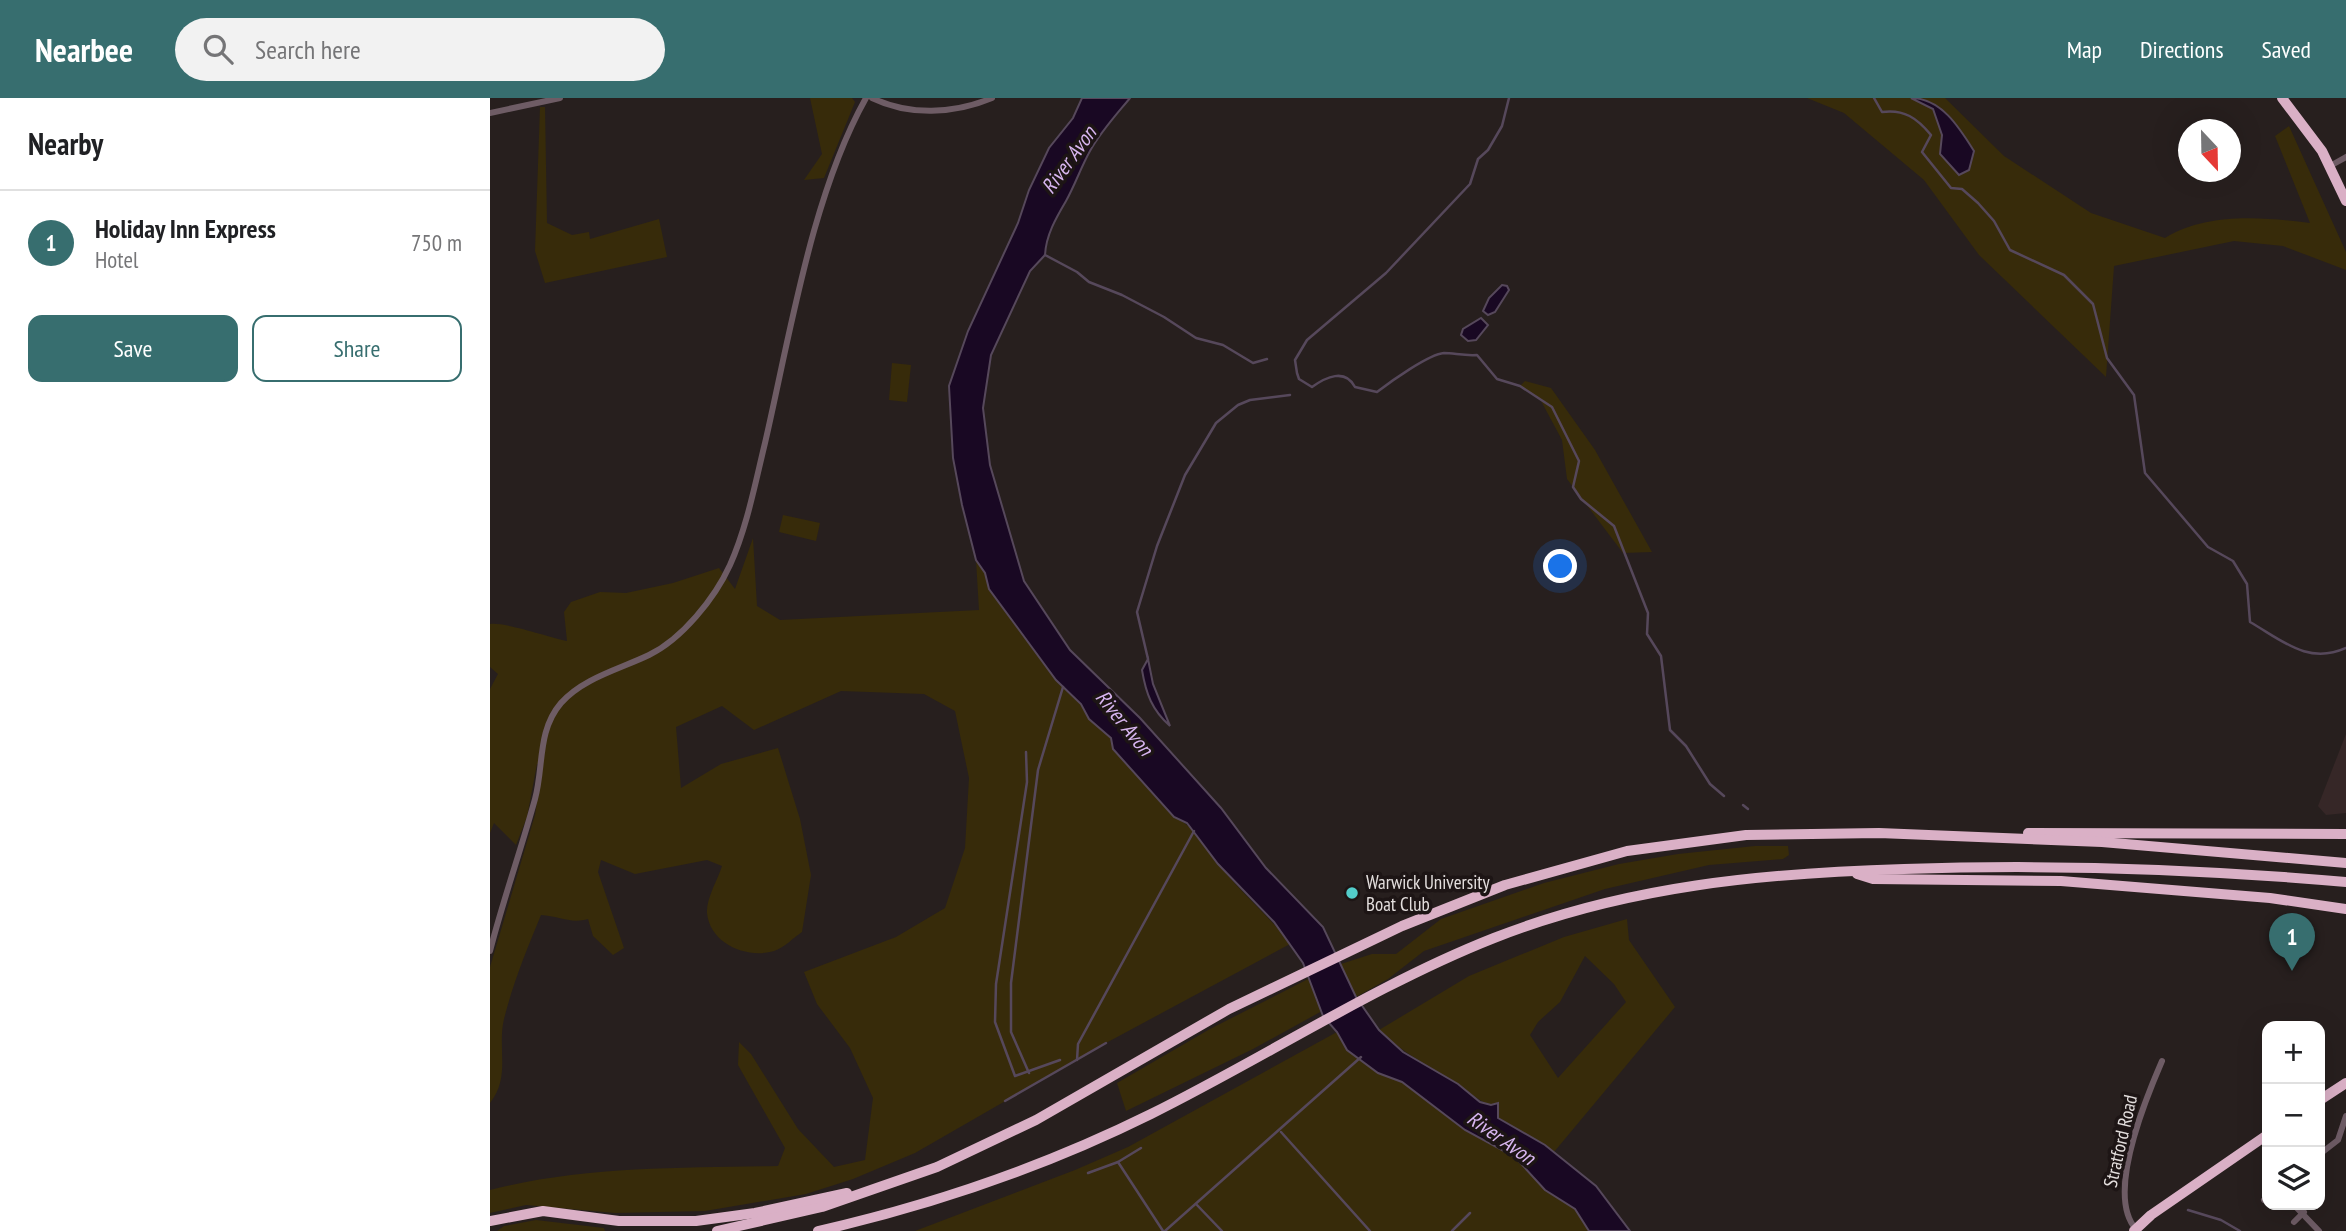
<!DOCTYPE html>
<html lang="en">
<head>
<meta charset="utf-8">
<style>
	body { margin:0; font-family:"PT Sans Narrow",sans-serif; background:#f2f2f2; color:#202124 }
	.controls { position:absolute; right:21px; bottom:21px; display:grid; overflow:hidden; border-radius:14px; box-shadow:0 7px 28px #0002 }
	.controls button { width:63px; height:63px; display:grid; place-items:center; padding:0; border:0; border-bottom:2px solid #e0e0e0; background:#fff; color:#202124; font:35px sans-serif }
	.compass { position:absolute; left:1688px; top:21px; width:63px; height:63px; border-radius:50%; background:#fff; box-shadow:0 7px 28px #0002; rotate:158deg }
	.you { position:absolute; left:1071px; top:469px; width:24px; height:24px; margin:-18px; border:5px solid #fff; border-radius:50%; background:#1a73e8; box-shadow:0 0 0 10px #1a73e833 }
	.badge { display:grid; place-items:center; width:46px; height:46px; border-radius:50%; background:#376e6f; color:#fff; font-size:23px; font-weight:700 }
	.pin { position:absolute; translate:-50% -58px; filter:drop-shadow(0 2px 4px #0008) }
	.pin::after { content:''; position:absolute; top:37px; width:24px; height:21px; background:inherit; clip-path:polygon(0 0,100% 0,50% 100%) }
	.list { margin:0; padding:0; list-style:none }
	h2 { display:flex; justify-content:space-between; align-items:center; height:91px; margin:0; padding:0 28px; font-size:30px }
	h2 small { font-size:23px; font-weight:400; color:#757577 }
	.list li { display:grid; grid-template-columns:46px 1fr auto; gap:21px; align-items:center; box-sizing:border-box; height:105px; padding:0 28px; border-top:2px solid #e0e0e0 }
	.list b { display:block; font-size:26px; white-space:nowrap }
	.list p { margin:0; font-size:23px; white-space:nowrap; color:#757577 }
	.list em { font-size:23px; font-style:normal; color:#757577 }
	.actions { display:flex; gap:14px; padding:21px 28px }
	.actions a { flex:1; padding:16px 0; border:2px solid #376e6f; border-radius:14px; text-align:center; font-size:24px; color:#376e6f }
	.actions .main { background:#376e6f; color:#fff }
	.icon { flex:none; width:38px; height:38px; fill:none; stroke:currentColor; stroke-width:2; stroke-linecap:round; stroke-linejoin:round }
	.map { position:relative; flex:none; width:1856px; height:1133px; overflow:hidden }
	header { display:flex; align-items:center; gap:42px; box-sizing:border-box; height:98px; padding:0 35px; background:#376e6f; color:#fff }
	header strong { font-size:33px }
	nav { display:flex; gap:38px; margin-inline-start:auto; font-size:24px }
	.search { width:490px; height:63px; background:#f2f2f2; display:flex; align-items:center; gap:18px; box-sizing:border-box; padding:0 24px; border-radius:38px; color:#757577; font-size:26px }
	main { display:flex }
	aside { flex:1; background:#fff }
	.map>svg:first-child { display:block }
	.built { fill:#362727 }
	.green { fill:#372b0a; fill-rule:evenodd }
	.water { fill:#190823; stroke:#56485b; stroke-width:2 }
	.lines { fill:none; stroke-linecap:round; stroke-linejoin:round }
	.stream { stroke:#56485b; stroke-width:2.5 }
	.street { stroke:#6e5c65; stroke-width:6 }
	.highway { stroke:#dab0c6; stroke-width:10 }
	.poi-dot { fill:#53cdca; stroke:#1d1515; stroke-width:2.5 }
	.labels { text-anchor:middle; stroke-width:7; stroke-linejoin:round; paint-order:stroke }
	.poi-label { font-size:19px; fill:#e3dedd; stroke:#1d1515; text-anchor:start }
	.street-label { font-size:19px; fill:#e3dedd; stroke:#1d1515 }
	.water-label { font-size:21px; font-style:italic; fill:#d7b5ef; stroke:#1d1515 }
</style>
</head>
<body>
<header>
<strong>Nearbee</strong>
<div class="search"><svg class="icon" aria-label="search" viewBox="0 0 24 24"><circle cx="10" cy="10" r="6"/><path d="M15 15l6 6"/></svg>Search here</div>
<nav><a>Map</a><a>Directions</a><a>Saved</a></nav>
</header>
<main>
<aside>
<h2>Nearby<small></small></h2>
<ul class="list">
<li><span class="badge">1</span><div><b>Holiday Inn Express</b><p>Hotel</p></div><em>750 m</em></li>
</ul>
<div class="actions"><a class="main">Save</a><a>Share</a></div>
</aside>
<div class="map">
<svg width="1856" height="1133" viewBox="0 0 1856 1133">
	<rect width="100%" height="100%" fill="#271f1e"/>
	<!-- built -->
	<polygon class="built" points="1856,636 1856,715 1836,717 1828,708"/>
	<!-- green -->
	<g class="green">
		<polygon points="320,0 362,0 365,4 334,80 314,82 332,56"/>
		<path d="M 1317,0 L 1455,0 L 1514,58 L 1601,115 L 1675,140 C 1717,114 1773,119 1820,125 L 1785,38 L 1799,28 L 1856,154 L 1856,172 L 1793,148 L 1744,143 L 1624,168 L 1616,279 L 1489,157 L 1434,82 L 1354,15 Z"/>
		<polygon points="50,9 55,9 57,125 82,137 99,134 100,141 169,121 177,159 55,185 45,153"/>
		<polygon points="402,265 421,267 417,304 399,302"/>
		<polygon points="1035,283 1061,290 1105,352 1162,454 1133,455 1077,381 1072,342 1050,301 1030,288"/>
		<polygon points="293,417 330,425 326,443 289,434"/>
		<path d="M 263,440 L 267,508 L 290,522 L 489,512 L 486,462 L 495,475 L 499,491 L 566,582 L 591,606 L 599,621 L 621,640 L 623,651 L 684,719 C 704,728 714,747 728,765 C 749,794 779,817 800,846 L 616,945 L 425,1055 L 363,1081 L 316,1096 L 215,1113 L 125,1115 L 36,1107 L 0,1115 L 0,1092 C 93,1068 192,1070 288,1068 L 295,1050 L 248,967 L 249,944 L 261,956 L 308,1031 L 344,1069 L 375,1062 L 383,1000 L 360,950 L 327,906 L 314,874 L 406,839 L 455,810 L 475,750 L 479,680 L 465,613 L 434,596 L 351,593 L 264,632 L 232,608 L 186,629 L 191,690 L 231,666 L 288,650 L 310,721 L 321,777 L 312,834 C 303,840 294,850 284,853 C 257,861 220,846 217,815 C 216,801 228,781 232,768 L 217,762 L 145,776 L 111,762 L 108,774 L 134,850 L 123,857 L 103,838 L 98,821 C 81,826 68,818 51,817 C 37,851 23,885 14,921 C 7,951 21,978 0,1005 L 0,869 L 45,717 L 53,667 L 47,666 L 37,719 L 26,747 L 4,725 L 0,735 L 0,591 L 8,576 L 0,569 L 0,526 C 15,524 58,539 77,543 L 74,514 L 81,504 L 110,494 L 136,495 L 183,485 L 229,470 L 245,491 Z"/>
		<polygon points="1265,748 1298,748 1299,757 1293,761 1219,767 1115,791 934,853 898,881 866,899 851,866 882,856 906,856 951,821 1054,785 1129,766 1188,756"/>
		<path d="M 1137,821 L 1139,842 L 1185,909 L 1064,1054 L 1008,1019 L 1001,1007 C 987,1003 978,992 965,984 C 938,967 911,954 889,932 L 979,878 L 1074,839 ZM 1095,858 L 1124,886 L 1136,904 L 1068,980 L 1040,937 L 1048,924 L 1070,904 Z"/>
		<polygon points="820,880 832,913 763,951 636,1013 627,985 720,931"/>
		<polygon points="847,934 857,952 876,967 888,975 912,984 975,1032 1025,1059 1055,1092 1085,1111 1099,1133 425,1133 585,1072 638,1049"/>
		<polygon points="46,1122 114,1130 115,1133 7,1133 14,1128"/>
	</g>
	<!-- water -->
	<g class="water">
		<path d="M 592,0 L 640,0 C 626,17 611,33 600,53 C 591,69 585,87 576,103 C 566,120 556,137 555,157 L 540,173 L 501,257 L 493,310 L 500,367 L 534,483 L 580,552 L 650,620 L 731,710 L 776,770 L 833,829 L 866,899 L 889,932 L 913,954 L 968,986 L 990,1004 L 1001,1007 L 1008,1005 L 1008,1020 L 1055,1047 L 1106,1088 L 1140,1133 L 1099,1133 L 1085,1111 L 1055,1092 L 1025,1059 L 975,1032 L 912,984 L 888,975 L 857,952 L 847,934 L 833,918 L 813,865 L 784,824 L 728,766 L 697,725 L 684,719 L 623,651 L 621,640 L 599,621 L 591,606 L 566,582 L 499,491 L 495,475 L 486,462 L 472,407 L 463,360 L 459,288 L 478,233 L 528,125 L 539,92 L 559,50 L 583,20 Z"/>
		<path d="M 1421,0 C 1451,0 1469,29 1484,53 L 1479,72 L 1469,77 L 1450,56 L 1452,37 L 1443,11 Z"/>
		<polygon points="1012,187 1017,188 1019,192 1005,214 998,217 993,213 999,200"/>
		<polygon points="991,220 998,227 986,242 978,243 971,237 973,231"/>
		<path d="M 658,561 L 663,586 L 680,628 C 662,612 656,596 652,572 Z"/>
	</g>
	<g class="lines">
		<!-- stream -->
		<g class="stream">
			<path d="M 1019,0 L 1012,28 L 998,52 L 988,61 L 980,86 L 896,175 L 817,242 L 805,262 L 807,275 L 809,281 L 822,289 C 836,279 855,270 865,289 L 887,294 C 900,284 939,256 954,255 C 964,255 974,258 987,257 L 1007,281 L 1030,288 L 1062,309 L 1089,363 L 1083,389 L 1091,401 L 1124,428 L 1158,515 L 1157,536 L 1171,558 L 1180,632 L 1196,648 L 1220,686 L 1234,698"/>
			<path d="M 1384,0 L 1392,14 C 1414,11 1427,20 1441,37 L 1432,54 L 1461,90 L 1472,91 L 1488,105 L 1504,123 L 1520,152 L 1574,177 L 1603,206 L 1617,260 L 1644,297 L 1655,375 L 1718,449 L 1743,463 L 1757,486 L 1760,524 C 1793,543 1818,567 1856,550"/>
			<polyline points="555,157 587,174 599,184 632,197 674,219 706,240 733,247 763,265 777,261"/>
			<polyline points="658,561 647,514 667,448 695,377 726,325 748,307 760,302 800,297"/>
			<polyline points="536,654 537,684 506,886 505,924 525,978 570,962"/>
			<polyline points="1253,707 1258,711"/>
			<polyline points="587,962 588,946 704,733"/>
			<polyline points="539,975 521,934 521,885 548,672 573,589"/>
			<polyline points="515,1003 616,945"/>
			<polyline points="791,1034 880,1133"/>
			<polyline points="628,1064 673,1133"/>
			<polyline points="598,1075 628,1064 651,1050"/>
			<polyline points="706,1106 732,1133"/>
			<polyline points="1698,1112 1731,1122 1750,1133"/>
			<polyline points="675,1133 871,959"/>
			<polyline points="962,1133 980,1115"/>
		</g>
		<!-- street -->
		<g class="street">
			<path d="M 382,0 C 419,18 464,16 502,0"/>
			<polyline points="0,15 70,0"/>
			<polyline points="1840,68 1856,59"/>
			<path d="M 0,853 C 13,802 31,752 45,701 C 54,668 47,633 71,605 C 93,580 130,571 159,557 C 192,541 225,500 240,467 C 257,429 265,386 275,345 C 300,237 322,96 376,0"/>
			<polyline points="1830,1056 1848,1042 1856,1018"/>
			<polyline points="1774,1102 1777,1100"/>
			<polyline points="1804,1107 1829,1133"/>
			<polyline points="1804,1124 1814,1114"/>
			<path d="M 1646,1131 C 1615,1097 1656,1000 1672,963"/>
		</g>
		<!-- highway -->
		<g class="highway">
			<polyline points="1792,0 1832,53 1856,103"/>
			<polyline points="1538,735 1856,736"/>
			<polyline points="1367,776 1383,781 1571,783 1780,800 1856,811"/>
			<polyline points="1830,1002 1856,985"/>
			<polyline points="0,1123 53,1113 129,1123 206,1123 265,1115 357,1095"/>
			<polyline points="227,1133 332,1109 447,1069 546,1022 739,911 912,828 1015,787 1137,753 1256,737 1389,735 1612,744 1856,765"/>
			<path d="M 328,1133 C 442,1107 556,1068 661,1016 C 776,959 885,887 1004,840 C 1136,788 1274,775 1414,771 C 1562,766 1709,771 1856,784"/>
			<polyline points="1644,1133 1661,1117 1777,1037"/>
		</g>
	</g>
	<!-- markers -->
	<circle class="poi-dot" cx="862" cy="795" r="7"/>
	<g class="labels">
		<!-- poi labels -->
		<g class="poi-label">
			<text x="876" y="791">Warwick University<tspan x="876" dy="22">Boat Club</tspan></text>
		</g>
		<!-- street labels -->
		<g class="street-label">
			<text transform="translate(1630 1043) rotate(-77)" y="7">Stratford Road</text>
		</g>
		<!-- water labels -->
		<g class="water-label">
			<text transform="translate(579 62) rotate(-54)" y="7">River Avon</text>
			<text transform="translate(634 625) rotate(51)" y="7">River Avon</text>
			<text transform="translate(1011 1040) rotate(35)" y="7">River Avon</text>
		</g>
	</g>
</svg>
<div class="controls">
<button>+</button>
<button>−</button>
<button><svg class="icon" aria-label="layers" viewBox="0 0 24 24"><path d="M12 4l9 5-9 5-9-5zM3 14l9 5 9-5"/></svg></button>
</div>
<svg class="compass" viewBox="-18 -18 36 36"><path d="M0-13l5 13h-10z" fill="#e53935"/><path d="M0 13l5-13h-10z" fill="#757577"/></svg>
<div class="you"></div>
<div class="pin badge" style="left:1802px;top:873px">1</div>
</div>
</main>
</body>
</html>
